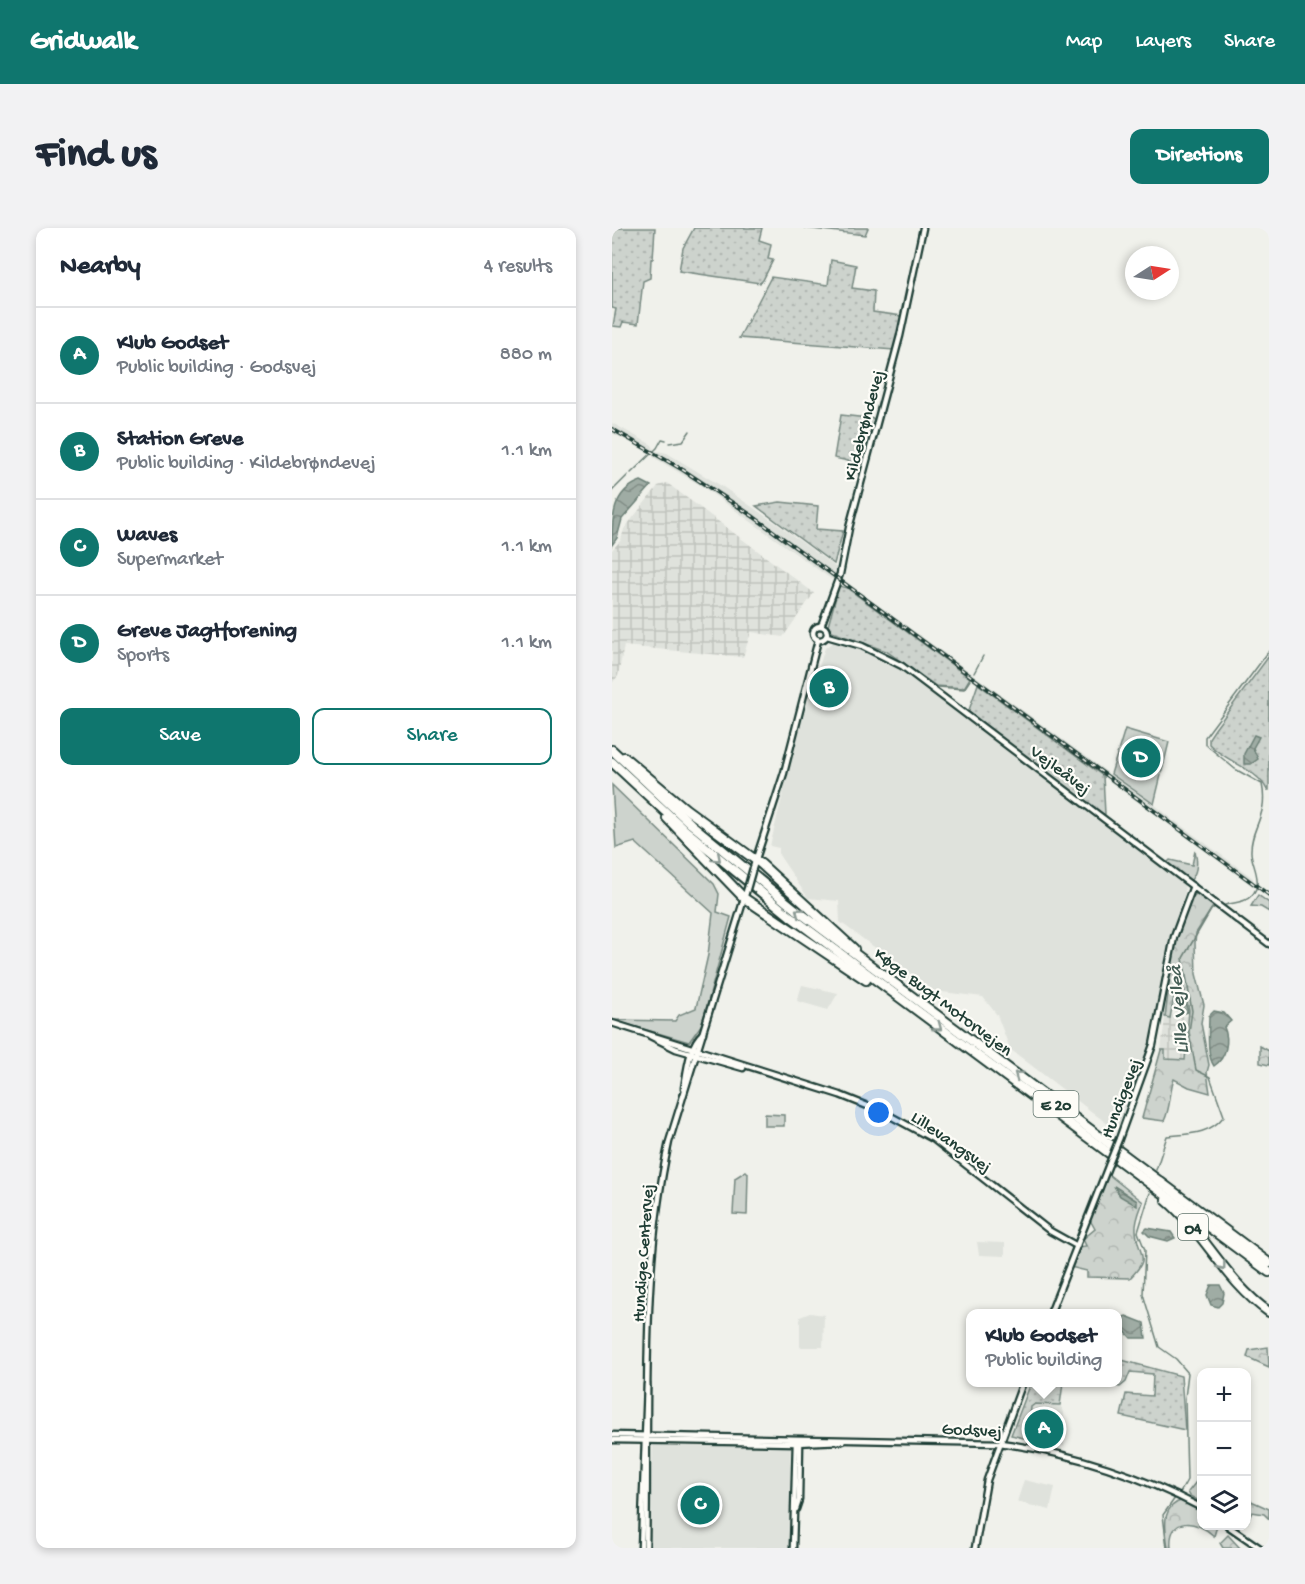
<!DOCTYPE html>
<html lang="en">
<head>
<meta charset="utf-8">
<style>
	body { margin:0; font-family:"Gochi Hand",sans-serif; background:#f2f2f3; color:#1f2937 }
	.controls { position:absolute; right:18px; bottom:18px; display:grid; overflow:hidden; border-radius:12px; box-shadow:0 3px 9px #0003 }
	.controls button { width:54px; height:54px; display:grid; place-items:center; padding:0; border:0; border-bottom:2px solid #e0e1e3; background:#fff; color:#1f2937; font:30px sans-serif }
	.compass { position:absolute; left:513px; top:18px; width:54px; height:54px; border-radius:50%; background:#fff; box-shadow:0 3px 9px #0003; rotate:78deg }
	.you { position:absolute; left:267px; top:885px; width:21px; height:21px; margin:-15px; border:4px solid #fff; border-radius:50%; background:#1a73e8; box-shadow:0 0 0 9px #1a73e833 }
	.badge { display:grid; place-items:center; width:39px; height:39px; border-radius:50%; background:#0f766e; color:#fff; font-size:20px; font-weight:700 }
	.pin { position:absolute; translate:-50% -50%; border:3px solid #fff; box-shadow:0 2px 6px #0006 }
	.popup { position:absolute; left:354px; top:1081px; width:156px; height:78px; box-sizing:border-box; display:grid; place-content:center; border-radius:12px; background:#fff; filter:drop-shadow(0 2px 4px #0005); font-size:20px; white-space:nowrap; color:#747a83 }
	.popup b { font-size:22px; color:#1f2937 }
	.popup::after { content:''; position:absolute; left:50%; top:100%; margin-left:-12px; border:12px solid transparent; border-top-color:#fff }
	.list { margin:0; padding:0; list-style:none }
	h2 { display:flex; justify-content:space-between; align-items:center; height:78px; margin:0; padding:0 24px; font-size:26px }
	h2 small { font-size:20px; font-weight:400; color:#747a83 }
	.list li { display:grid; grid-template-columns:39px 1fr auto; gap:18px; align-items:center; box-sizing:border-box; height:96px; padding:0 24px; border-top:2px solid #e0e1e3 }
	.list b { display:block; font-size:22px; white-space:nowrap }
	.list p { margin:0; font-size:20px; white-space:nowrap; color:#747a83 }
	.list em { font-size:20px; font-style:normal; color:#747a83 }
	.actions { display:flex; gap:12px; padding:18px 24px }
	.actions a { flex:1; padding:14px 0; border:2px solid #0f766e; border-radius:12px; text-align:center; font-size:21px; color:#0f766e }
	.actions .main { background:#0f766e; color:#fff }
	.icon { flex:none; width:33px; height:33px; fill:none; stroke:currentColor; stroke-width:2; stroke-linecap:round; stroke-linejoin:round }
	.map { position:relative; flex:none; width:657px; height:1320px; overflow:hidden; border-radius:12px }
	header { display:flex; align-items:center; gap:36px; box-sizing:border-box; height:84px; padding:0 30px; background:#0f766e; color:#fff }
	header strong { font-size:28px }
	nav { display:flex; gap:33px; margin-inline-start:auto; font-size:21px }
	.intro { display:flex; align-items:center; justify-content:space-between; box-sizing:border-box; height:144px; padding:0 36px }
	h1 { margin:0; font-size:42px }
	.button { padding:15px 27px; border-radius:12px; background:#0f766e; color:#fff; font-size:21px; font-weight:700 }
	main { display:flex; gap:36px; padding:0 36px }
	aside { flex:1; background:#fff; border-radius:12px; box-shadow:0 3px 9px #0003 }
	.map>svg:first-child { display:block }
	.built { fill:#dfe2dc }
	.industrial { fill:url(#industrial-grid) }
	.grass { fill:url(#grass-dots); stroke:#768880; stroke-width:1.5 }
	.forest { fill:url(#forest-crowns); stroke:#768880; stroke-width:1.5 }
	.cemetery { fill:url(#cemetery-stones); stroke:#768880; stroke-width:1.5 }
	.park { fill:#cdd3cd; stroke:#768880; stroke-width:1.5 }
	.water { fill:url(#water-waves); stroke:#6c8077; stroke-width:1.5 }
	.lines { fill:none; stroke-linecap:round; stroke-linejoin:round }
	.stream { stroke:#6c8077; stroke-width:1.5 }
	.minor-casing { stroke:#1f3d34; stroke-width:9 }
	.highway-casing { stroke:#1f3d34; stroke-width:12 }
	.minor { stroke:#fdfcf7; stroke-width:4.5 }
	.highway { stroke:#fdfcf7; stroke-width:8 }
	.rail-casing { stroke:#1f3d34; stroke-width:4 }
	.rail { stroke:#fdfcf7; stroke-width:1.5; stroke-dasharray:4.5; stroke-linecap:butt }
	.minor-bridge-casing { stroke:#1f3d34; stroke-width:9; stroke-linecap:butt }
	.minor-bridge { stroke:#fdfcf7; stroke-width:4.5 }
	.oneway { stroke:#8e9c96 }
	.labels { text-anchor:middle; stroke-width:4.5; stroke-linejoin:round; paint-order:stroke }
	.shield { fill:#fdfcf7; stroke:#62766e; stroke-width:1.5 }
	.shield-label { font-size:16px; font-weight:bold; fill:#1f3d34 }
	.street-label { font-size:18px; fill:#1f3d34; stroke:#fdfcf7 }
	.water-label { font-size:20px; font-style:italic; fill:#455e56; stroke:#fdfcf7 }
</style>
</head>
<body>
<header>
<strong>Gridwalk</strong>
<nav><a>Map</a><a>Layers</a><a>Share</a></nav>
</header>
<div class="intro"><h1>Find us</h1><a class="button">Directions</a></div>
<main>
<aside>
<h2>Nearby<small>4 results</small></h2>
<ul class="list">
<li><span class="badge">A</span><div><b>Klub Godset</b><p>Public building · Godsvej</p></div><em>880 m</em></li>
<li><span class="badge">B</span><div><b>Station Greve</b><p>Public building · Kildebrøndevej</p></div><em>1.1 km</em></li>
<li><span class="badge">C</span><div><b>Waves</b><p>Supermarket</p></div><em>1.1 km</em></li>
<li><span class="badge">D</span><div><b>Greve Jagtforening</b><p>Sports</p></div><em>1.1 km</em></li>
</ul>
<div class="actions"><a class="main">Save</a><a>Share</a></div>
</aside>
<div class="map">
<svg width="657" height="1320" viewBox="0 0 657 1320">
	<defs>
		<pattern id="industrial-grid" width="8" height="8" patternUnits="userSpaceOnUse" patternTransform="scale(1.5)"><rect width="8" height="8" fill="#dfe2dc"/><path d="M0 4h8M4 0v8" fill="none" stroke="#bfc3bd"/></pattern>
		<pattern id="grass-dots" width="8" height="8" patternUnits="userSpaceOnUse" patternTransform="scale(1.5)"><rect width="8" height="8" fill="#cdd3cd"/><path d="M2 2h.1M6 6h.1" fill="none" stroke="#b0b6b1" stroke-width="1.8" stroke-linecap="round"/></pattern>
		<pattern id="forest-crowns" width="20" height="18" patternUnits="userSpaceOnUse" patternTransform="scale(1.5)"><rect width="20" height="18" fill="#cdd3cd"/><path d="M2 6a3 3 0 1 1 6 0M12 15a3 3 0 1 1 6 0" fill="none" stroke="#b0b6b1"/></pattern>
		<pattern id="cemetery-stones" width="16" height="16" patternUnits="userSpaceOnUse" patternTransform="scale(1.5)"><rect width="16" height="16" fill="#cdd3cd"/><path d="M2 7V4a2 2 0 0 1 4 0v3zM10 15v-3a2 2 0 0 1 4 0v3z" fill="#b0b6b1"/></pattern>
		<pattern id="water-waves" width="16" height="10" patternUnits="userSpaceOnUse" patternTransform="scale(1.5)"><rect width="16" height="10" fill="#9faca4"/><path d="M0 5q4-4 8 0t8 0" fill="none" stroke="#818d86"/></pattern>
	</defs>
	<rect width="100%" height="100%" fill="#f0f1eb"/>
	<filter id="ink" filterUnits="userSpaceOnUse"><feTurbulence type="fractalNoise" baseFrequency=".0167" numOctaves="2"/><feDisplacementMap in="SourceGraphic" scale="12" xChannelSelector="R" yChannelSelector="G"/><feConvolveMatrix kernelMatrix="1 2 1 2 8 2 1 2 1" color-interpolation-filters="sRGB"/></filter>
	<g filter="url(#ink)">
		<!-- built -->
		<g class="built">
			<polygon points="0,195 40,217 42,221 35,223 0,205"/>
			<polygon points="45,223 55,225 111,259 165,296 226,341 224,351 219,351 88,257 41,229"/>
			<polygon points="229,350 495,544 494,549 233,359 228,354"/>
			<polygon points="221,414 263,426 292,444 572,656 573,664 557,722 537,825 508,896 497,897 398,821 385,787 371,769 322,763 228,694 227,673 196,670 167,627 167,620 158,618 186,505 213,420"/>
			<polygon points="499,546 542,576 559,590 560,595 563,593 641,650 641,656 497,553 497,547"/>
			<polygon points="190,757 226,765 216,782 185,773"/>
			<polygon points="365,1014 393,1015 393,1028 367,1027"/>
			<polygon points="198,1085 212,1087 211,1119 188,1119 188,1089"/>
			<polygon points="423,1176 448,1177 452,1184 452,1218 416,1211 419,1178"/>
			<polygon points="41,1217 179,1218 177,1320 37,1320"/>
			<polygon points="412,1252 443,1259 438,1282 405,1274"/>
		</g>
		<!-- industrial -->
		<g class="industrial">
			<polygon points="55,255 202,365 171,409 139,404 131,429 12,418 6,448 0,455 0,322 9,312 12,301 46,258"/>
			<polygon points="559,787 576,788 573,833 552,831 553,823 549,822 553,789 558,790"/>
		</g>
		<!-- grass -->
		<g class="grass">
			<polygon points="0,0 43,0 41,31 39,31 38,50 31,53 26,96 11,94 9,99 1,98 4,81 0,80"/>
			<polygon points="82,0 150,0 147,12 159,16 156,31 161,32 151,52 148,55 67,43 71,20"/>
			<polygon points="219,32 244,37 240,60 262,63 261,84 290,88 282,122 127,110 159,49 216,57"/>
			<polygon points="229,187 264,191 251,236 222,230"/>
			<polygon points="168,274 206,278 204,301 231,303 222,336 144,278"/>
			<polygon points="227,358 235,360 358,450 352,460 324,458 274,423 220,404 216,398"/>
			<path d="M 657,428 L 657,562 L 655,562 C 646,541 612,533 597,516 L 597,510 L 603,501 Z"/>
			<polygon points="366,456 491,548 493,586 489,587 356,485"/>
			<polygon points="506,1131 569,1148 573,1202 509,1188 514,1166 540,1168 541,1146 518,1144 514,1154 508,1159 490,1155 506,1154"/>
			<polygon points="419,1155 451,1155 448,1177 423,1176 419,1179 416,1211 399,1207"/>
		</g>
		<!-- forest -->
		<g class="forest">
			<path d="M 583,623 C 586,634 586,644 578,653 L 555,635 L 558,632 L 580,637 Z"/>
			<path d="M 585,665 L 602,677 L 584,705 L 583,715 L 584,746 L 592,777 L 589,795 L 597,837 L 595,844 L 598,865 L 577,859 L 562,851 C 557,866 559,879 552,893 L 530,890 L 549,822 L 553,822 L 553,831 L 573,832 L 577,782 L 569,749 L 566,748 L 558,790 L 553,789 C 558,758 560,686 585,665 Z"/>
			<polygon points="646,667 657,675 657,684 649,679 639,678"/>
			<polygon points="648,818 657,823 657,837 648,835"/>
			<path d="M 496,946 L 531,974 C 528,982 523,993 524,1002 C 525,1028 541,1027 518,1050 L 475,1049 L 475,1043 L 458,1039 L 467,1019 L 474,1018 L 471,1011 L 483,1001 L 478,992 Z"/>
			<polygon points="656,1119 657,1139 635,1129 637,1122"/>
			<polygon points="584,1254 589,1256 589,1274 578,1268 576,1264"/>
			<polygon points="635,1271 657,1281 657,1291 652,1286 640,1284 635,1295"/>
			<path d="M 571,1272 L 589,1282 L 590,1298 L 605,1298 L 602,1308 C 584,1291 556,1288 559,1320 L 556,1320 C 554,1301 547,1279 571,1272 Z"/>
			<polygon points="616,1307 628,1320 611,1320 608,1315"/>
		</g>
		<!-- cemetery -->
		<polygon class="cemetery" points="192,0 256,0 253,7"/>
		<!-- park -->
		<g class="park">
			<polygon points="513,501 557,514 542,576 499,546"/>
			<polygon points="0,557 102,656 107,666 105,684 119,689 90,796 77,814 0,792 63,793 67,787 84,780 96,727 101,685 23,614 4,620"/>
			<polygon points="153,886 172,887 172,898 153,898"/>
			<polygon points="134,943 136,945 135,987 121,986 123,950"/>
		</g>
		<!-- water -->
		<g class="water">
			<path d="M 29,253 L 39,258 L 10,291 L 5,310 L 0,317 C 0,291 0,263 29,253 Z"/>
			<polygon points="642,507 647,509 641,520 646,531 639,536 632,536 632,526"/>
			<polygon points="567,749 576,784 573,785 563,782"/>
			<path d="M 602,783 L 612,785 L 619,793 L 612,799 C 618,813 614,830 602,838 C 594,827 597,801 597,788 Z"/>
			<polygon points="502,958 525,973 525,978 508,968"/>
			<polygon points="535,1000 559,1004 563,1010 556,1013 537,1008 532,1003"/>
			<polygon points="599,1057 608,1057 612,1065 610,1075 606,1079 599,1077 595,1067"/>
			<polygon points="514,1088 532,1095 534,1110 519,1110 508,1098 513,1093 509,1090"/>
		</g>
		<g class="lines">
			<!-- stream -->
			<g class="stream">
				<polyline points="57,215 71,213 78,203"/>
				<polyline points="19,245 45,220 50,211 54,212"/>
				<polyline points="0,263 16,247"/>
				<polyline points="362,445 371,428"/>
				<polyline points="326,459 352,461 358,452"/>
				<path d="M 613,677 C 622,674 633,675 639,668 C 653,655 639,636 639,624 C 638,600 657,588 650,556 L 623,541 L 593,516 L 593,509 L 657,423"/>
				<path d="M 544,942 L 555,908 C 576,906 598,907 612,888 L 598,849 L 584,842 L 577,804 L 580,783 L 571,730 L 599,682 L 603,679"/>
				<polyline points="538,965 526,1004 533,1022 531,1066 547,1119 564,1131 576,1145 573,1170 575,1252 568,1265"/>
				<polyline points="555,1320 551,1287 563,1270"/>
			</g>
			<!-- minor casing -->
			<g class="minor-casing">
				<g id="minor">
					<polyline points="209,398 228,346 237,300 288,108 311,0"/>
					<circle cx="208" cy="405" r="7"/>
					<polyline points="215,408 250,418 290,438 657,716"/>
					<polyline points="141,640 172,545 206,412"/>
					<polyline points="0,795 228,867 273,885 321,911 438,1003 465,1018"/>
					<polyline points="38,808 64,821 131,840"/>
					<path d="M 72,860 C 75,843 77,817 91,805"/>
					<polyline points="507,911 541,817 562,709 581,658"/>
					<polyline points="438,1086 497,936"/>
					<path d="M 0,1207 L 388,1215 C 460,1225 525,1246 590,1280"/>
					<polyline points="0,1212 183,1215 231,1213"/>
					<polyline points="184,1281 187,1272 188,1215"/>
					<polyline points="616,1298 648,1320"/>
					<polyline points="29,1320 35,1156"/>
					<path d="M 34,1320 C 37,1185 28,1046 57,914 L 135,661"/>
					<polyline points="181,1320 184,1213"/>
					<polyline points="363,1320 375,1252 411,1154"/>
				</g>
			</g>
			<!-- highway casing -->
			<g class="highway-casing">
				<g id="highway">
					<polyline points="0,522 79,596 183,681 657,1035"/>
					<polyline points="12,529 74,581 149,636 242,721"/>
					<polyline points="0,534 72,601 178,688 657,1044"/>
					<polyline points="55,590 132,670 254,752"/>
					<path d="M 554,972 C 593,1005 614,1054 657,1084"/>
				</g>
			</g>
			<!-- minor -->
			<use href="#minor" class="minor"/>
			<!-- highway -->
			<use href="#highway" class="highway"/>
			<!-- rail casing -->
			<g class="rail-casing">
				<polyline id="rail" points="0,201 71,242 142,289 657,667"/>
			</g>
			<!-- rail -->
			<use href="#rail" class="rail"/>
			<!-- minor-bridge casing -->
			<g class="minor-bridge-casing">
				<g id="minor-bridge">
					<polyline points="135,661 141,640"/>
					<polyline points="497,936 507,911"/>
				</g>
			</g>
			<!-- minor-bridge -->
			<use href="#minor-bridge" class="minor-bridge"/>
		</g>
		<!-- one-way arrows -->
		<defs><path id="oneway-chevron" d="M-2-3.5L2.5 0L-2 3.5" fill="none" stroke-width="1.6" stroke-linecap="round" stroke-linejoin="round" transform="scale(1.5)"/></defs>
		<g class="oneway">
			<use href="#oneway-chevron" transform="translate(105 630) rotate(41)"/>
			<use href="#oneway-chevron" transform="translate(187 684) rotate(-143)"/>
			<use href="#oneway-chevron" transform="translate(326 799) rotate(37)"/>
			<use href="#oneway-chevron" transform="translate(406 847) rotate(-143)"/>
			<use href="#oneway-chevron" transform="translate(610 1038) rotate(53)"/>
		</g>
	</g>
	<g class="labels">
		<!-- shield labels -->
		<g class="shield">
			<rect x="421.5" y="863" width="45" height="26" rx="4.5"/>
			<rect x="566" y="986" width="30" height="26" rx="4.5"/>
		</g>
		<g class="shield-label">
			<text x="444" y="882">E 20</text>
			<text x="581" y="1005">O4</text>
		</g>
		<!-- street labels -->
		<g class="street-label">
			<text transform="translate(251 197) rotate(-75)" y="6">Kildebrøndevej</text>
			<text transform="translate(449 541) rotate(37)" y="6">Vejleåvej</text>
			<text transform="translate(332 773) rotate(37)" y="6">Køge Bugt Motorvejen</text>
			<text transform="translate(508 870) rotate(-69)" y="6">Hundigevej</text>
			<text transform="translate(340 913) rotate(35)" y="6">Lillevangsvej</text>
			<text transform="translate(30 1025) rotate(-86)" y="6">Hundige Centervej</text>
			<text transform="translate(360 1201) rotate(3)" y="6">Godsvej</text>
		</g>
		<!-- water labels -->
		<g class="water-label">
			<text transform="translate(565 782) rotate(-95)" y="7">Lille Vejleå</text>
		</g>
	</g>
</svg>
<div class="controls">
<button>+</button>
<button>−</button>
<button><svg class="icon" aria-label="layers" viewBox="0 0 24 24"><path d="M12 4l9 5-9 5-9-5zM3 14l9 5 9-5"/></svg></button>
</div>
<svg class="compass" viewBox="-18 -18 36 36"><path d="M0-13l5 13h-10z" fill="#e53935"/><path d="M0 13l5-13h-10z" fill="#747a83"/></svg>
<div class="you"></div>
<div class="pin badge" style="left:432px;top:1201px">A</div>
<div class="popup"><b>Klub Godset</b>Public building</div>
<div class="pin badge" style="left:217px;top:460px">B</div>
<div class="pin badge" style="left:88px;top:1277px">C</div>
<div class="pin badge" style="left:529px;top:530px">D</div>
</div>
</main>
</body>
</html>
